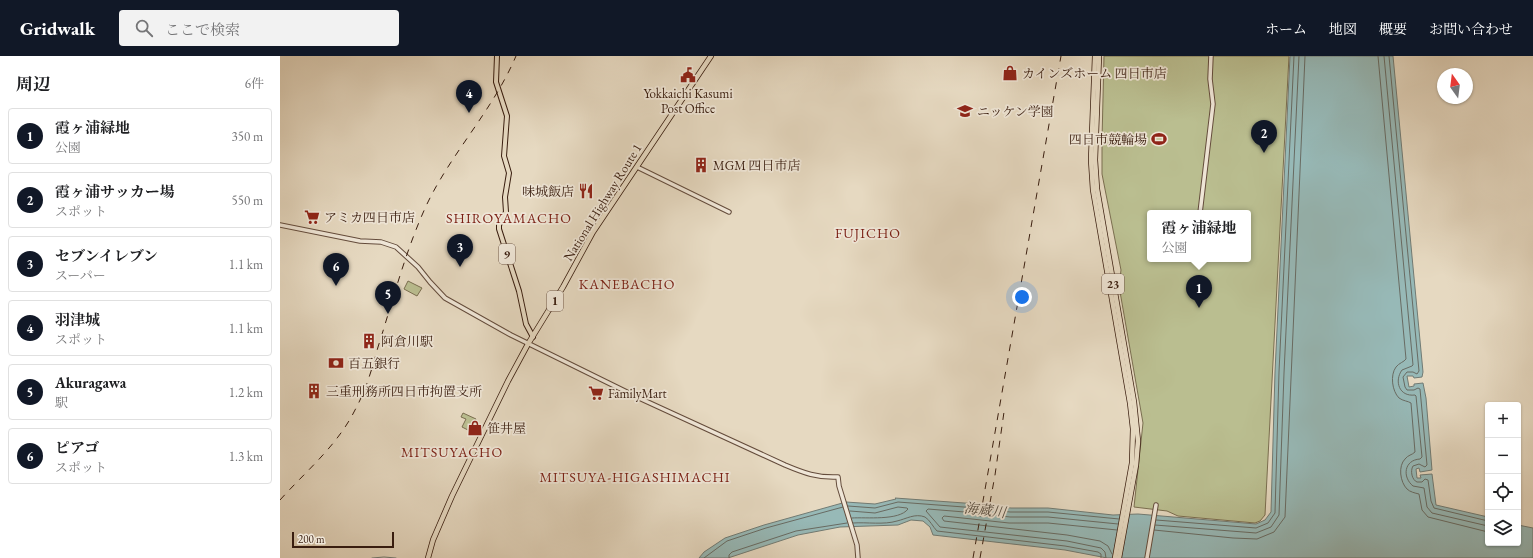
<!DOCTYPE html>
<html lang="ja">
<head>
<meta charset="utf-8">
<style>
	body { margin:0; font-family:"EB Garamond","Noto Serif JP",serif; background:#f2f2f2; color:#202124 }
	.controls { position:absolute; right:12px; bottom:12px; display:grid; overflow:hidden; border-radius:4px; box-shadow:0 1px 3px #0004 }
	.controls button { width:36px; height:36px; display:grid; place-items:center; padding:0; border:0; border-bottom:1px solid #e0e0e0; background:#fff; color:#202124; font:20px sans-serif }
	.compass { position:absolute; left:1157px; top:12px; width:36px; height:36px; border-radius:50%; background:#fff; box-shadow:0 1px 3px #0004; rotate:346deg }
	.scale { position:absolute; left:12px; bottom:10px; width:102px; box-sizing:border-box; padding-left:4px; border:2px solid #391d0f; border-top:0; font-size:11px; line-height:14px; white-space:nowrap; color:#391d0f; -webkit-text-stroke:3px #efe6d7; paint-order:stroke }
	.you { position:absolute; left:742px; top:241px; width:14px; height:14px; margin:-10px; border:3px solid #fff; border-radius:50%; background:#1a73e8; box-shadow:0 0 0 6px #1a73e833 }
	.badge { display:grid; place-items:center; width:26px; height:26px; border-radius:50%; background:#111827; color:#fff; font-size:13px; font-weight:700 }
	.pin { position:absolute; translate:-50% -33px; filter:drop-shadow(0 1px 2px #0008) }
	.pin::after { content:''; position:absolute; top:21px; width:14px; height:12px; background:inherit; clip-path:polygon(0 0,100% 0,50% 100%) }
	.popup { position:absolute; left:867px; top:154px; width:104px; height:52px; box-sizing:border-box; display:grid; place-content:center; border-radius:4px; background:#fff; filter:drop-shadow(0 1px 3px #0005); font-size:13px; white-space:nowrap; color:#757577 }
	.popup b { font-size:15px; color:#202124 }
	.popup::after { content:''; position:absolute; left:50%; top:100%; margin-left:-8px; border:8px solid transparent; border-top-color:#fff }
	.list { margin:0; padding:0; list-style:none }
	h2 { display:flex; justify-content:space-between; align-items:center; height:52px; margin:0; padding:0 16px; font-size:17px }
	h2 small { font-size:13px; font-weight:400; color:#757577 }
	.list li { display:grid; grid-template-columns:26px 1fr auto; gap:12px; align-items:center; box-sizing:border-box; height:56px; margin:0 8px 8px; padding:0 8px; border:1px solid #e0e0e0; border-radius:4px }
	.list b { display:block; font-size:15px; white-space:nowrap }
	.list p { margin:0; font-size:13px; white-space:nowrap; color:#757577 }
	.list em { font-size:13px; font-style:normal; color:#757577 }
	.icon { flex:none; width:22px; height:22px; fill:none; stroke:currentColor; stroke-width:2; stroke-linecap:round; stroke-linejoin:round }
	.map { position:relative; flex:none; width:1253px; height:502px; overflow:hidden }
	header { display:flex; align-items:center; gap:24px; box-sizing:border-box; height:56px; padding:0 20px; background:#111827; color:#fff }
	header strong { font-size:19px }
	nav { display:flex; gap:22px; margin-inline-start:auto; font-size:14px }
	.search { width:280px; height:36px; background:#f2f2f2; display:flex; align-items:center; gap:10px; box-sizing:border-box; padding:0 14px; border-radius:4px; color:#757577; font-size:15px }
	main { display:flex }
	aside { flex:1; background:#fff }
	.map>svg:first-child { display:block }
	.green { fill:#babe90; stroke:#7a6e50; fill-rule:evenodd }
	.water { fill:#97b9b7; stroke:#717b74 }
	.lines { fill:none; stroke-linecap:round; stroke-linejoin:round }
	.shore { stroke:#686b63; stroke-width:1 }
	.stream { stroke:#717b74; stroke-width:1 }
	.tertiary-casing { stroke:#644c3c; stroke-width:5.5 }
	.primary-casing { stroke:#391d0f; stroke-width:6 }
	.trunk-casing { stroke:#391d0f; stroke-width:6 }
	.tertiary { stroke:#efe6d7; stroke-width:3.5 }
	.primary { stroke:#e6d9c1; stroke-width:4 }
	.trunk { stroke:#e6d9c1; stroke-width:4.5 }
	.rail { stroke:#391d0f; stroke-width:1; stroke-dasharray:7 7; stroke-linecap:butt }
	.labels { text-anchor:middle; stroke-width:3.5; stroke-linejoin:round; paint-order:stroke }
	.shield { fill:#efe6d7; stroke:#70594b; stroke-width:1 }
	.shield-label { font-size:12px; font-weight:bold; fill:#391d0f }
	.poi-label { font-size:13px; fill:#391d0f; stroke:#efe6d7; text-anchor:start }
	.street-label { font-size:13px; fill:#391d0f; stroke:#efe6d7 }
	.neighbourhood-label { font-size:14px; letter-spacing:1px; fill:#7a1f14; stroke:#efe6d7 }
	.water-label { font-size:14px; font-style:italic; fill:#554c41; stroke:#efe6d7 }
</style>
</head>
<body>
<header>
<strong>Gridwalk</strong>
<div class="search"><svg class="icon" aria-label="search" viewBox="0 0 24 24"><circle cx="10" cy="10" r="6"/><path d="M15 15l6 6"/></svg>ここで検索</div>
<nav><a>ホーム</a><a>地図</a><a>概要</a><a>お問い合わせ</a></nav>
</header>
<main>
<aside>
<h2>周辺<small>6件</small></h2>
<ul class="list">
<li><span class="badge">1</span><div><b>霞ヶ浦緑地</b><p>公園</p></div><em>350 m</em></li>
<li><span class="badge">2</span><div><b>霞ヶ浦サッカー場</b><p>スポット</p></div><em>550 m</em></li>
<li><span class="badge">3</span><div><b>セブンイレブン</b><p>スーパー</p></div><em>1.1 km</em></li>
<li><span class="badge">4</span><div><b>羽津城</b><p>スポット</p></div><em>1.1 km</em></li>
<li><span class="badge">5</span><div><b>Akuragawa</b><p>駅</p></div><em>1.2 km</em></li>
<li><span class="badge">6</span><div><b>ピアゴ</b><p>スポット</p></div><em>1.3 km</em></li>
</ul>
</aside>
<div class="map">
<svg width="1253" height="502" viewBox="0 0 1253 502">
	<rect width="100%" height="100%" fill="#e6d9c1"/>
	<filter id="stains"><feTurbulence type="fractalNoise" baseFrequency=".005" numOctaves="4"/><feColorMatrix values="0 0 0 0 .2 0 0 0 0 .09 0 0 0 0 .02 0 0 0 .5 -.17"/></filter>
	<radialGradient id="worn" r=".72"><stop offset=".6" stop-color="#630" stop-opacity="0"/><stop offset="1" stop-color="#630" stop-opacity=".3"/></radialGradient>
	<!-- green -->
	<g class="green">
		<path d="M 824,0 L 1009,0 L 985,459 L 980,465 L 975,467 L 898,460 L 887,455 L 854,451 L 863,367 L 839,230 L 841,214 L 822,118 L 822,84 ZM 870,157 L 968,157 L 968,203 L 870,203 Z"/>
		<polygon points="128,225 142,232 137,240 124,233"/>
		<polygon points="183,357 196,363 190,375 182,371 186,363 181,361"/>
	</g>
	<!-- water -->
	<polygon class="water" points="1010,0 1113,0 1143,316 1142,321 1134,322 1133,320 1127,320 1129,331 1134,330 1134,328 1143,327 1146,342 1152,414 1140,416 1139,412 1136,413 1137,422 1141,422 1140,419 1152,418 1156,449 1208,461 1208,487 1238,487 1238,469 1253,472 1253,502 827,502 785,494 653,479 650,471 643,465 631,464 618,469 560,471 518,479 448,502 419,502 424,496 445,482 484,469 566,446 595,448 616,443 615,442 698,448 731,452 768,452 833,459 858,458 976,468 985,464 991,456 995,316"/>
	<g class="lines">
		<!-- shore -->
		<g class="shore">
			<path d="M 1098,0 L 1126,303 C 1124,306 1119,307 1116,311 C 1110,319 1112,335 1119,342 C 1123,345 1128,345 1131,347 L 1135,396 C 1132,399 1128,399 1125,403 C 1118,410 1120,426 1127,433 C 1130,436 1135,437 1139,438 L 1142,454 L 1148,461 L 1208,476"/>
			<path d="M 1104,0 L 1133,309 L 1132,310 L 1122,314 C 1114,325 1119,341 1135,339 L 1136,340 L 1142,401 L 1140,403 C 1124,404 1122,421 1133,430 L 1144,432 L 1147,451 L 1152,457 L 1208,470"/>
			<path d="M 1109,0 L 1139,315 L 1137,318 L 1133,316 L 1127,316 L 1123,321 L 1125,331 L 1127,334 L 1134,334 L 1138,332 L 1140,333 L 1147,409 L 1145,411 L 1139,408 L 1133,410 C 1130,415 1132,424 1137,426 L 1142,426 L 1145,423 L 1148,424 L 1151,445 L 1154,452 L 1208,465"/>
			<polyline points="568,450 595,452 618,446 697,452 730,456 768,456 839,463"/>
			<path d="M 570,455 L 595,457 L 618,451 L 627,452 L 628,453 C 619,465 586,461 572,462"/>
			<polyline points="876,464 976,472 988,467 995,457 999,316 1014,0"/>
			<path d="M 573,467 C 587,466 604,469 617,465 C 626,463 635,457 645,461 C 650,464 653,471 657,475 L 785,490 L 818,496 L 821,498 L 821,502"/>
			<polyline points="875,469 976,477 991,471 999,459 1004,317 1019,0"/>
			<polyline points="874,474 953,482 977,483 994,476 1005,461 1025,0"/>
			<polyline points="832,498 828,490 820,485 787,479 664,465 662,462 664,460 729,467 768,467 837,474"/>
			<polyline points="424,502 447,485 486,472 563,451"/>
			<polyline points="449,502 449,499 452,496 516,475 567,467"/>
			<polyline points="826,502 825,496 821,492 787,485 660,471 646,455 648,453 697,457 730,461 768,461 838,468"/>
		</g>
		<!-- stream -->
		<polyline class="stream" points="92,502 104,501 116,502"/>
		<!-- tertiary casing -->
		<g class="tertiary-casing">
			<g id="tertiary">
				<polyline points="357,111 449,156"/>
				<polyline points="920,157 933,48 930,23 931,0"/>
				<path d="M 0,169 L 80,185 L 101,186 L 116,191 L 138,211 L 150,226 L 165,242 L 231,279 L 359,342 L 505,409 C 524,417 537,422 558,421 L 559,430 L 577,489 L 578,502"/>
				<polyline points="867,502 876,449"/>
			</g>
		</g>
		<!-- primary casing -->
		<g class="primary-casing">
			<polyline id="primary" points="217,0 216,26 227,60 224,100 229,117 225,141 226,156 219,169 219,173 239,235 246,268 253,281"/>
		</g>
		<!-- trunk casing -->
		<g class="trunk-casing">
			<g id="trunk">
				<polyline points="815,0 811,104 813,134 850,347 853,373 852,407 835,502"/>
				<polyline points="819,0 815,104 817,133 854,346 858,385 856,409 839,502"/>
				<polyline points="148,502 153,484 172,440 228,325 248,288 283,231 313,176 431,0"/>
			</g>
		</g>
		<!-- tertiary -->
		<use href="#tertiary" class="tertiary"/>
		<!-- primary -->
		<use href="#primary" class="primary"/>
		<!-- trunk -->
		<use href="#trunk" class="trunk"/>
		<!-- rail -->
		<g class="rail">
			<path d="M 0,444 C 26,415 57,390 75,354 C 86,334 92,313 98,291 C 113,244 126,193 147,148 C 172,96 213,54 236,0"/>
			<polyline points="693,502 781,0"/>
			<polyline points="700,502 715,419 724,356"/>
		</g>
	</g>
	<!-- icons -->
	<defs>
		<g id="shop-bare" transform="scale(1.2)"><path d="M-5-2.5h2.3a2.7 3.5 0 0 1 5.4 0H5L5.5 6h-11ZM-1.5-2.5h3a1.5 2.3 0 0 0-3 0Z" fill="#8f2418" stroke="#efe6d7" stroke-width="2.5" paint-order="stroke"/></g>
		<g id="civic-bare" transform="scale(1.2)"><path d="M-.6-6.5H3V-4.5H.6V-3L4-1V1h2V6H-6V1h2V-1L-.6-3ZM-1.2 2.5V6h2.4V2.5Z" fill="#8f2418" stroke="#efe6d7" stroke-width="2.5" paint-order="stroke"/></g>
		<g id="school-bare" transform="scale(1.2)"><path d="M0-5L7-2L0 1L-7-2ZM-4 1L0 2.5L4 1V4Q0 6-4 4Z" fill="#8f2418" stroke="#efe6d7" stroke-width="2.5" paint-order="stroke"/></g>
		<g id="stadium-bare" transform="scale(1.2)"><path d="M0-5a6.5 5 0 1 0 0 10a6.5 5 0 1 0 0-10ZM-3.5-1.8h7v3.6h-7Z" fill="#8f2418" stroke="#efe6d7" stroke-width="2.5" paint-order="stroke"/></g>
		<g id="building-bare" transform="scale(1.2)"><path d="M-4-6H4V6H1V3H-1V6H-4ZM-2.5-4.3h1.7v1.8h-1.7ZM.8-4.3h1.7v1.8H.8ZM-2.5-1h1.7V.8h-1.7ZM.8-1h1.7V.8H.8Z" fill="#8f2418" stroke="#efe6d7" stroke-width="2.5" paint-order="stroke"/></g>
		<g id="restaurant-bare" transform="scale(1.2)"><path d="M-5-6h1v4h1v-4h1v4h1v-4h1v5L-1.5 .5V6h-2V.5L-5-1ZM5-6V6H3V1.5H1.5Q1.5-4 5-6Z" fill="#8f2418" stroke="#efe6d7" stroke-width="2.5" paint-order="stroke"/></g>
		<g id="supermarket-bare" transform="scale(1.2)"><path d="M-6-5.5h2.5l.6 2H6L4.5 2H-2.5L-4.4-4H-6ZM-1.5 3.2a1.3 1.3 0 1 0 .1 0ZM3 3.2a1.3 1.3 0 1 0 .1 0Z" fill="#8f2418" stroke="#efe6d7" stroke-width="2.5" paint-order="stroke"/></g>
		<g id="bank-bare" transform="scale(1.2)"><path d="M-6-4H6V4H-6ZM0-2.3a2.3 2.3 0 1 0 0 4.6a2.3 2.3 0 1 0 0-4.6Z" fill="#8f2418" stroke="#efe6d7" stroke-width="2.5" paint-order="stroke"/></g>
	</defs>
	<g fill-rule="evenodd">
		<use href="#shop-bare" x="730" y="17"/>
		<use href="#civic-bare" x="408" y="19"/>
		<use href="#school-bare" x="685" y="55"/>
		<use href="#stadium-bare" x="879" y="83"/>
		<use href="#building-bare" x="421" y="109"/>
		<use href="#restaurant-bare" x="306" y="135"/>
		<use href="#supermarket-bare" x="32" y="161"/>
		<use href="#building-bare" x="89" y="285"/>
		<use href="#bank-bare" x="56" y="307"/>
		<use href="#building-bare" x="34" y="335"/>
		<use href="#supermarket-bare" x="316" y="337"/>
		<use href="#shop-bare" x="195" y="372"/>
	</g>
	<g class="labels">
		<!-- shield labels -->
		<g class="shield">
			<rect x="219" y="188" width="16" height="20" rx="3"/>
			<rect x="822" y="218" width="22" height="20" rx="3"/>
			<rect x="267" y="235" width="16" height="20" rx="3"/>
		</g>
		<g class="shield-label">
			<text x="227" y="202">9</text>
			<text x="833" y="232">23</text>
			<text x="275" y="249">1</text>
		</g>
		<!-- poi labels -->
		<g class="poi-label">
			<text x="742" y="22">カインズホーム 四日市店</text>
			<text x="408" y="42" text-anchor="middle">Yokkaichi Kasumi<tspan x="408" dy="15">Post Office</tspan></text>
			<text x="697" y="60">ニッケン学園</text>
			<text x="867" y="88" text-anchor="end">四日市競輪場</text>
			<text x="433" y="114">MGM 四日市店</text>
			<text x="294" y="140" text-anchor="end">味城飯店</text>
			<text x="44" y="166">アミカ四日市店</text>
			<text x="101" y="290">阿倉川駅</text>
			<text x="68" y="312">百五銀行</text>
			<text x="46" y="340">三重刑務所四日市拘置支所</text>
			<text x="328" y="342">FamilyMart</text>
			<text x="207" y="377">笹井屋</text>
		</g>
		<!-- street labels -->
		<g class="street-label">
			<text transform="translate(322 146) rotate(-58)" y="5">National Highway Route 1</text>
		</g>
		<!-- neighbourhood labels -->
		<g class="neighbourhood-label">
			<text x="229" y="167">SHIROYAMACHO</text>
			<text x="588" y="182">FUJICHO</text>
			<text x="347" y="233">KANEBACHO</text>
			<text x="172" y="401">MITSUYACHO</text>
			<text x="355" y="426">MITSUYA-HIGASHIMACHI</text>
		</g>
		<!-- water labels -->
		<g class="water-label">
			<text transform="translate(705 454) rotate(7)" y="5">海蔵川</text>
		</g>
	</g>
	<rect width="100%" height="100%" filter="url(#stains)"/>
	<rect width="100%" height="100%" fill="url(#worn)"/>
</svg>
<div class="controls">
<button>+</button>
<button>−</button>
<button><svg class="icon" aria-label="locate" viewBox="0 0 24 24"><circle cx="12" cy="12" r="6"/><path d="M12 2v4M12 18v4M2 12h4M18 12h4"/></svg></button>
<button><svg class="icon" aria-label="layers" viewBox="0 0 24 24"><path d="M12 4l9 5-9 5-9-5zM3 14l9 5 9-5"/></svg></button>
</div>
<svg class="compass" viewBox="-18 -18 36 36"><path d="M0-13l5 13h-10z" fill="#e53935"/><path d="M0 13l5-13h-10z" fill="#757577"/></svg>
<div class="scale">200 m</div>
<div class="you"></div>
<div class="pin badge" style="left:919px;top:252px">1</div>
<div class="popup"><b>霞ヶ浦緑地</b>公園</div>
<div class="pin badge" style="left:984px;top:97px">2</div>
<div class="pin badge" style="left:180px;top:211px">3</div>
<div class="pin badge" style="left:189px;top:57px">4</div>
<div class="pin badge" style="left:108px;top:258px">5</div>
<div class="pin badge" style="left:56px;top:230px">6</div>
</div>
</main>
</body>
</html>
